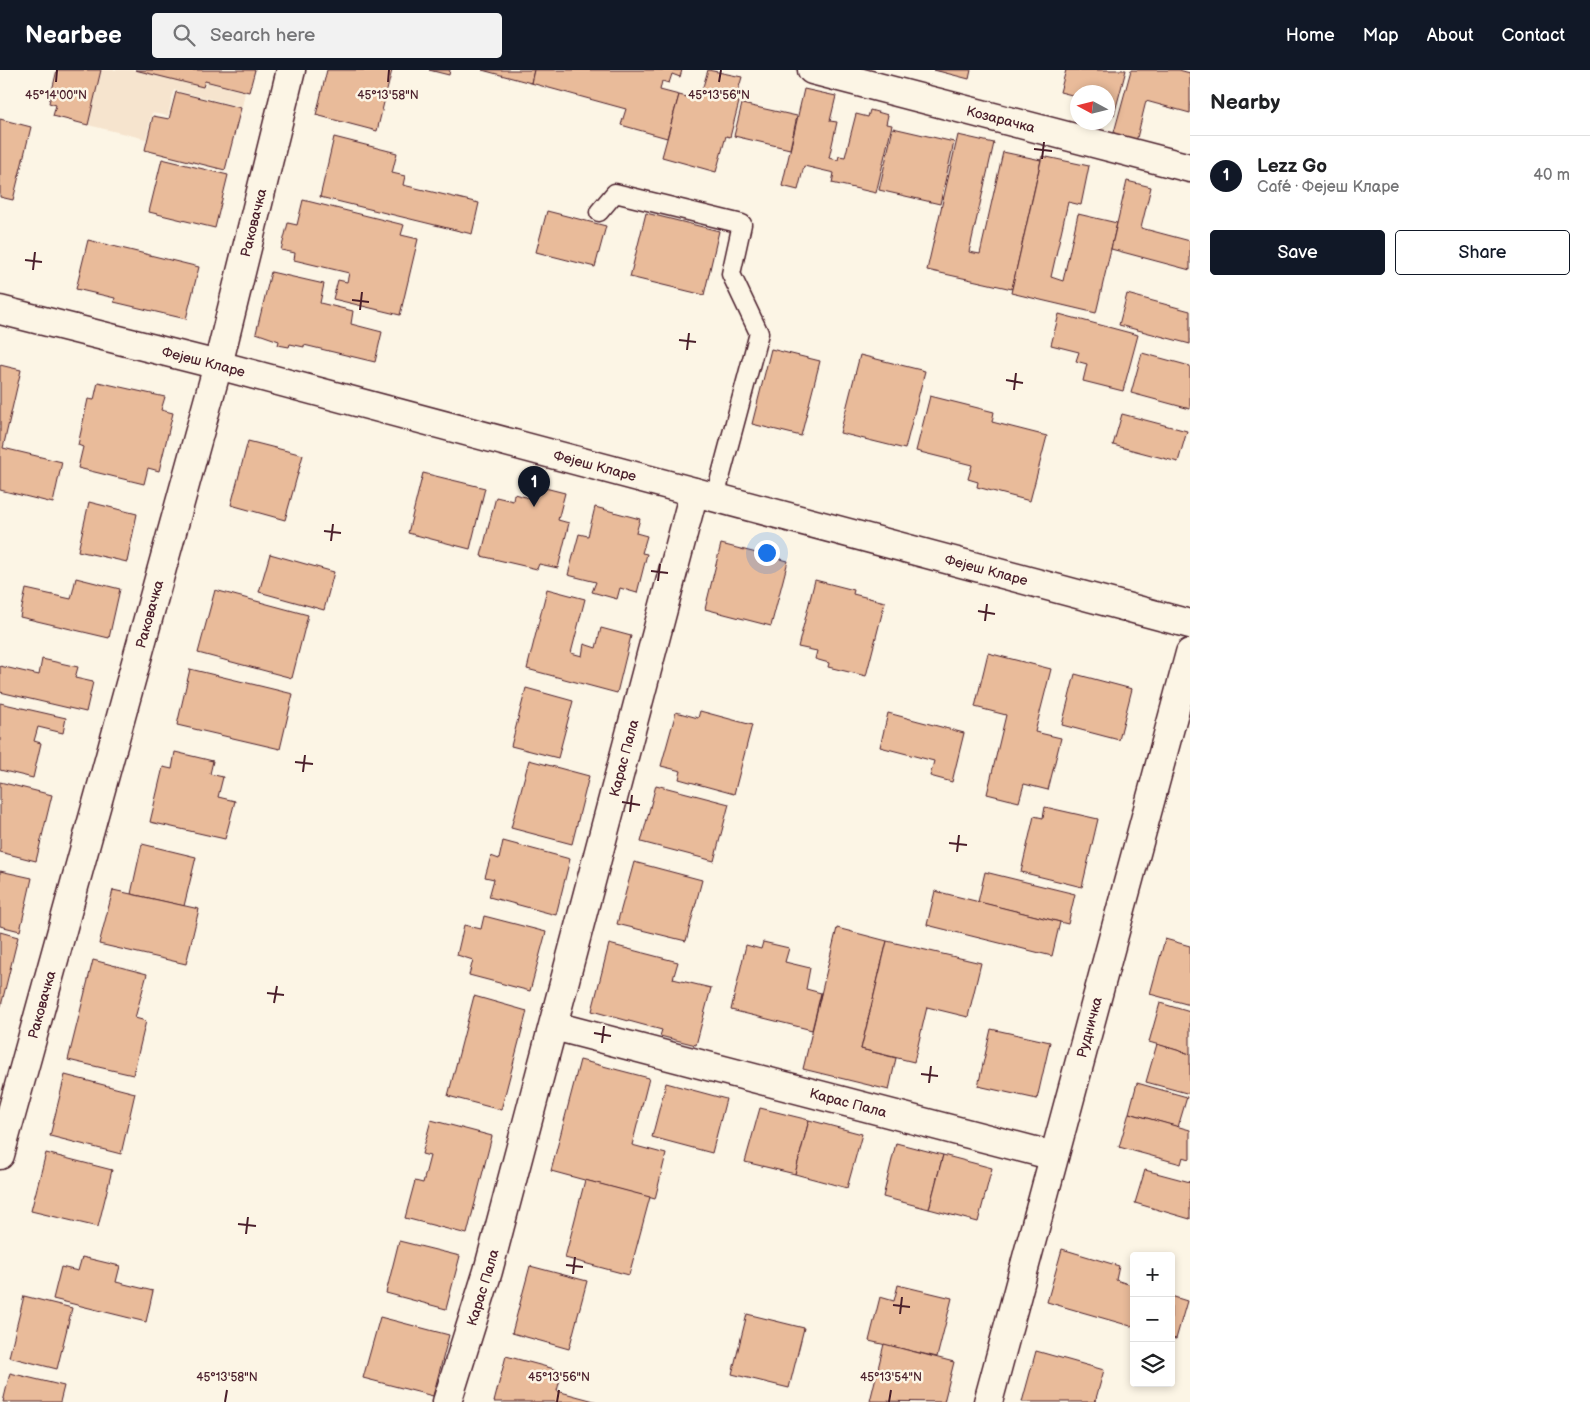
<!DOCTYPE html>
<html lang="en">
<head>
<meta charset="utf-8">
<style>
	body { margin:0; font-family:"Balsamiq Sans",sans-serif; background:#f2f2f2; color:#202124 }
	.controls { position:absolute; right:15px; bottom:15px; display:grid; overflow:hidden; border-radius:5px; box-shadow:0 2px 8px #0003 }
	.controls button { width:45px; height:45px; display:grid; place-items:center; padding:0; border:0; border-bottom:1px solid #e0e0e0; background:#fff; color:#202124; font:25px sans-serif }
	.compass { position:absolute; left:1070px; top:15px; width:45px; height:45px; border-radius:50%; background:#fff; box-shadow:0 2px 8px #0003; rotate:277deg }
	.you { position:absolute; left:766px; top:482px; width:18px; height:18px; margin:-12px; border:4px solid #fff; border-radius:50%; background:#1a73e8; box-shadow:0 0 0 8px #1a73e833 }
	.badge { display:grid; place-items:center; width:32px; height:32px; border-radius:50%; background:#111827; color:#fff; font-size:16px; font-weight:700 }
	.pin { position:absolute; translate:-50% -41px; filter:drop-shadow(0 1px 2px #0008) }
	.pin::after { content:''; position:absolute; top:26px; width:18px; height:15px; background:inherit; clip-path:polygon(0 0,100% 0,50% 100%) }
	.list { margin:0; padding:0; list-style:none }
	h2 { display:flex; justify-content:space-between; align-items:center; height:65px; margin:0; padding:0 20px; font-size:21px }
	h2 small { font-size:16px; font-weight:400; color:#757577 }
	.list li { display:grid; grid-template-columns:32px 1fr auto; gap:15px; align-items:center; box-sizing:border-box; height:80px; padding:0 20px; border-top:1px solid #e0e0e0 }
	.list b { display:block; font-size:19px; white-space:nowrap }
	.list p { margin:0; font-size:16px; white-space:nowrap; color:#757577 }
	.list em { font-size:16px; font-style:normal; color:#757577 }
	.actions { display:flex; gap:10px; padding:15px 20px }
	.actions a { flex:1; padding:11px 0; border:1px solid #111827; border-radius:5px; text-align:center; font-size:18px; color:#111827 }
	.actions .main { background:#111827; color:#fff }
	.icon { flex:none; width:28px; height:28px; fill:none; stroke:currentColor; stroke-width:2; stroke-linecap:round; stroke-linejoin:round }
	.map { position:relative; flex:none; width:1190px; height:1332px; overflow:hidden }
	header { display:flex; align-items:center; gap:30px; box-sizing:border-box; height:70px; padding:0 25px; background:#111827; color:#fff }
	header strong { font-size:24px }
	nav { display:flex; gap:28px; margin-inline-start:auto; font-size:18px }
	.search { width:350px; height:45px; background:#f2f2f2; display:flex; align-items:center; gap:12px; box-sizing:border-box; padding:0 18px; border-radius:5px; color:#757577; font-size:19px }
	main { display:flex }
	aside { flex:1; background:#fff }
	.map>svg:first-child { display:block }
	.built { fill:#f6e4ce }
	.building { fill:#e9bb9a; stroke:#4a1f2b }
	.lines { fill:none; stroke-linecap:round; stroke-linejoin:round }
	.service-casing { stroke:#4a1f2b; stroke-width:21 }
	.minor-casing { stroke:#4a1f2b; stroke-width:31 }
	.tertiary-casing { stroke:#4a1f2b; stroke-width:31 }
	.service { stroke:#fcf5e5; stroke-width:18 }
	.minor { stroke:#fcf5e5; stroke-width:28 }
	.tertiary { stroke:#fcf5e5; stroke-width:28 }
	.ticks { fill:none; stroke:#4a1f2b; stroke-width:2 }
	.labels { text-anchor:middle; stroke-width:5; stroke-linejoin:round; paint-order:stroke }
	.street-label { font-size:14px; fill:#4a1f2b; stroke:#fcf5e5 }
	.ticks-label { font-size:12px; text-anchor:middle; fill:#4a1f2b; stroke:#fcf5e5; stroke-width:5; stroke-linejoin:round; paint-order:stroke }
</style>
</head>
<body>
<header>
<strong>Nearbee</strong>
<div class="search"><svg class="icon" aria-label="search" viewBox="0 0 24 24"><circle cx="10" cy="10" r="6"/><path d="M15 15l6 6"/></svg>Search here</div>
<nav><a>Home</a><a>Map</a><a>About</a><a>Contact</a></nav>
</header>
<main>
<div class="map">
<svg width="1190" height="1332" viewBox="0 0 1190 1332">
	<rect width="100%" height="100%" fill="#fcf5e5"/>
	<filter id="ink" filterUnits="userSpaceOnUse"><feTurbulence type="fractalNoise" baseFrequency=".02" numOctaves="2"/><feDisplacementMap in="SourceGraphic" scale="10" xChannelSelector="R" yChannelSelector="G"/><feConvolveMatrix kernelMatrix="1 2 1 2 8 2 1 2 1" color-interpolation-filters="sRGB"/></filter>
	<g filter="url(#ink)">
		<!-- built -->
		<polygon class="built" points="101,0 135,0 205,17 206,12 245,22 242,37 174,20 168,46 152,43 146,69 88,55"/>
		<!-- building -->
		<g class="building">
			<polygon points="57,0 101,0 88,55 53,46 56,35 49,33"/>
			<polygon points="135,0 255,0 249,22 205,11 203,17"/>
			<polygon points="327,0 392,0 377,61 316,45"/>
			<polygon points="429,0 450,0 449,5"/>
			<polygon points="482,0 534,0 531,13"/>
			<polygon points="534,0 682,0 680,7 672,4 669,13 662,11 660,20 679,25 667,68 621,55 626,39 531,13"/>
			<polygon points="708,0 742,7 735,31 739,32 730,67 726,66 716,102 662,87 679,25 699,30"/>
			<polygon points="934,0 971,0 969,9"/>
			<polygon points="1066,0 1126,0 1114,45 1108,43 1108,22 1078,22 1078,35 1074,34 1076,26 1060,22"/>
			<polygon points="1131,0 1179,0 1190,3 1190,43 1146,31 1136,72 1113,66"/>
			<polygon points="804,19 836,26 830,51 837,52 829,88 838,90 839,86 845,87 856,44 868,47 870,40 888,45 886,54 892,55 876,123 832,113 834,103 804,96 798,120 782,116"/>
			<polygon points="176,22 241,38 225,100 145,80 153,46 169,49"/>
			<polygon points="742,34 797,46 790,79 734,66"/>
			<polygon points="0,49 31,57 13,130 0,127"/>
			<polygon points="893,58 954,72 940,134 879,120"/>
			<polygon points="958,65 994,73 969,182 980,184 1003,82 1041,90 1012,219 927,200"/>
			<polygon points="334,67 397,83 392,103 405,106 403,115 479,133 472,164 320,127"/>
			<polygon points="1042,86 1089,96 1081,135 1068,132 1051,207 1063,211 1078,144 1117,153 1096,243 1011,223"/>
			<polygon points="162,89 228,105 215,158 149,142"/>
			<polygon points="1127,111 1151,117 1141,158 1190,171 1190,200 1111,179"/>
			<polygon points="303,130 404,155 401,165 418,169 400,245 333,229 338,210 347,212 349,203 294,190 295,183 281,180 288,153 297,155"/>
			<polygon points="547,141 606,156 595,197 536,182"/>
			<polygon points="646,143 719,161 704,225 630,207"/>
			<polygon points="88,170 199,197 186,249 114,232 115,228 76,219"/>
			<polygon points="271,202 324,214 320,233 353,241 351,254 382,262 375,292 304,275 304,277 290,274 289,277 278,275 279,271 256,263"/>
			<polygon points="1127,224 1190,241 1190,274 1119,255"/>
			<polygon points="1059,244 1138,265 1123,321 1083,311 1087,294 1076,291 1079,282 1051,275"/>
			<polygon points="771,279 820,291 801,366 752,354"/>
			<polygon points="1142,283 1190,296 1190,339 1131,323"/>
			<polygon points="860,285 925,301 905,379 840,363"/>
			<polygon points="0,295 21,300 3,378 62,392 53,433 0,420"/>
			<polygon points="98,312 165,327 161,340 173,343 159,401 148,398 144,414 78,398 83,377 78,375 88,329 94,330"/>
			<polygon points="930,326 994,342 992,352 1047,366 1030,431 977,417 978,412 968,409 972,395 916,381"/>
			<polygon points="1122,344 1187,361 1178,392 1113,375"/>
			<polygon points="248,371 303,385 285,450 231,435"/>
			<polygon points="423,403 485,418 470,479 408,463"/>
			<polygon points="537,416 565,423 558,450 569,453 558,498 539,494 537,499 481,486 496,427 513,431 514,424 533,429"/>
			<polygon points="89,432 137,444 127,492 78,481"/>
			<polygon points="595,437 640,449 636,463 647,466 642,483 647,484 637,523 620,518 617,529 592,522 596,512 568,505 579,464 588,466"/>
			<polygon points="721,474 788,491 771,556 705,539"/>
			<polygon points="270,484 334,502 324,540 259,522"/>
			<polygon points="76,508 120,519 109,568 20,547 26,519 71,529"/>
			<polygon points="815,510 854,520 853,524 885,532 866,606 828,597 829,593 815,589 817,581 798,577"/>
			<polygon points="547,519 585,529 571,583 582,586 584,574 596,578 601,558 631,566 617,623 527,599"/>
			<polygon points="215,520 308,545 292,608 198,583"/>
			<polygon points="988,583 1051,599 1035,662 1061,668 1048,720 1024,714 1019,732 987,724 1006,645 975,637"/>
			<polygon points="42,589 78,597 75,608 93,612 86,642 0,622 0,596 39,605"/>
			<polygon points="190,599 293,624 280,679 177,655"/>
			<polygon points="1075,604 1132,619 1119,670 1062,655"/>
			<polygon points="526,618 573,631 558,688 511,676"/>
			<polygon points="0,633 66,648 63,663 38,657 34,671 41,673 33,708 0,700"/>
			<polygon points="700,641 752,655 734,724 679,709 681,701 661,696 676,642 698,648"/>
			<polygon points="888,643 964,663 952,712 930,706 934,691 880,677"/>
			<polygon points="175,682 213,691 210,704 223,707 218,727 235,731 225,769 150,752 163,697 172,699"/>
			<polygon points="529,690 589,706 572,774 511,758"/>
			<polygon points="0,712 52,725 36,791 0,782"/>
			<polygon points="656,715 729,734 714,791 641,772"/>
			<polygon points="1045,737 1098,749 1082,817 1021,802 1034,746 1043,748"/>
			<polygon points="503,771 570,789 556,845 489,827 494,809 485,807 491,786 499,789"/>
			<polygon points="142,774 196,787 184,836 131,824"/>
			<polygon points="634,792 702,810 686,871 617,854"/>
			<polygon points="0,801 32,808 20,861 0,856"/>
			<polygon points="985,802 1075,824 1068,854 978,832"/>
			<polygon points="113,820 199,839 186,894 99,874"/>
			<polygon points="935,821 1060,852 1052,886 927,855"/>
			<polygon points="484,846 546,862 530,921 469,905 473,890 457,885 464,855 481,859"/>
			<polygon points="837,858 887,871 861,979 896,988 889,1020 803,999"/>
			<polygon points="0,862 18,867 1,936 0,936"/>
			<polygon points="1165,869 1190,876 1190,935 1150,924"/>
			<polygon points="887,871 981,893 968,947 927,937 914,992 861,979"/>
			<polygon points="763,872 789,878 785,892 810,898 806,919 821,923 812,960 731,940 746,875 761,879"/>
			<polygon points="609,874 678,892 673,909 711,918 696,975 660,966 662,960 592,941"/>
			<polygon points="93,890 147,904 135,948 146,951 133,1005 68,990"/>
			<polygon points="474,926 527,941 501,1040 448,1026"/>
			<polygon points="1160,933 1190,942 1190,984 1149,972"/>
			<polygon points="991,959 1050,972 1037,1029 978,1016"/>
			<polygon points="1157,974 1190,984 1190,1024 1146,1012"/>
			<polygon points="580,990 649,1008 632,1075 666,1084 655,1129 551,1101"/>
			<polygon points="65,1005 135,1023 121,1084 50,1066"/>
			<polygon points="666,1013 726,1029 712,1083 652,1067"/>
			<polygon points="1137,1013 1187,1027 1178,1057 1129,1043"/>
			<polygon points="760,1038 809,1050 795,1104 745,1092"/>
			<polygon points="1129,1043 1190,1060 1190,1089 1183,1087 1181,1094 1119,1077"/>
			<polygon points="431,1050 492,1066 467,1164 405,1148 415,1111 423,1113 430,1086 422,1084"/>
			<polygon points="809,1050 862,1064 847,1118 795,1104"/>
			<polygon points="896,1073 943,1085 929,1139 883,1127"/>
			<polygon points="46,1083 112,1100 98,1157 31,1141"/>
			<polygon points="943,1085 992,1098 978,1152 929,1139"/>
			<polygon points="1145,1100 1190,1112 1190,1149 1135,1133"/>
			<polygon points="585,1110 650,1127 629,1205 565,1188"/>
			<polygon points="399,1171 460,1186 446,1239 386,1223"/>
			<polygon points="1062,1179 1119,1196 1116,1210 1134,1216 1134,1257 1047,1232"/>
			<polygon points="82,1187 120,1196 116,1212 153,1221 146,1252 53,1229 61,1197 78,1201"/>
			<polygon points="530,1196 587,1211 569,1279 512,1263"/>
			<polygon points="898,1215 952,1228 937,1287 869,1271 880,1227 894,1231"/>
			<polygon points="24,1226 72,1238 57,1299 9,1287"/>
			<polygon points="1171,1226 1187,1231 1176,1269 1171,1268"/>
			<polygon points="747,1244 804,1258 789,1318 732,1304"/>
			<polygon points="380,1247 449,1265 433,1326 363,1308"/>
			<polygon points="884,1274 954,1292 944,1332 870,1331"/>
			<polygon points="1036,1281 1104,1300 1095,1332 1022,1332"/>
			<polygon points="506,1286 562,1301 557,1321 598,1332 494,1332"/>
			<polygon points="10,1303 64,1316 60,1332 3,1332"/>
		</g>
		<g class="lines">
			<!-- service casing -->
			<g class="service-casing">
				<polyline id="service" points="599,142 615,123 742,154 731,204 759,263 715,427"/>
			</g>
			<!-- minor casing -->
			<g class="minor-casing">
				<g id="minor">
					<path id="s1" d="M 812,0 L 1190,98"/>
					<path id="s2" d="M 554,956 L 1054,1086"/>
					<path id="s3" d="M 0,1085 L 218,295 L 291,0"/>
					<path id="s4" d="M 447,1332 L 488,1201 L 694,422"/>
					<path id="s5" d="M 988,1332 L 1190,583"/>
				</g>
			</g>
			<!-- tertiary casing -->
			<g class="tertiary-casing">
				<g id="tertiary">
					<path id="s6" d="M 0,240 L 218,295 L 1190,554"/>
				</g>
			</g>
			<!-- service -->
			<use href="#service" class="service"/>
			<!-- minor -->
			<use href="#minor" class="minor"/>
			<!-- tertiary -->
			<use href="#tertiary" class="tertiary"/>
		</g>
	</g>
	<!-- ticks -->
	<path class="ticks" d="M 56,12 L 57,0M 388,12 L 389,0M 719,12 L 721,0M 1034,79 L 1052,81M 1042,89 L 1044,72M 25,190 L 42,192M 33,200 L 35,182M 352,230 L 369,232M 360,240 L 362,222M 679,270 L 696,272M 687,280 L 689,263M 1006,310 L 1023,313M 1014,320 L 1016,303M 324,461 L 341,463M 331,471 L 333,454M 651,501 L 668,503M 658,511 L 660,494M 978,541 L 995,544M 985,551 L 987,534M 295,692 L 313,694M 303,702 L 305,685M 622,732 L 640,735M 630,742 L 632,725M 949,773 L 967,775M 957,782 L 959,765M 267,923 L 284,925M 274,933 L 277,916M 594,963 L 611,966M 602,973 L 604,956M 921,1004 L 938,1006M 929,1013 L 931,996M 238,1154 L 256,1156M 246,1164 L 248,1147M 566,1195 L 583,1197M 573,1204 L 575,1187M 893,1235 L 910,1237M 900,1244 L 902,1227M 225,1332 L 227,1320M 557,1332 L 559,1320M 889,1332 L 891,1320"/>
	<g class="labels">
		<!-- street labels -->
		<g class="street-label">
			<text dy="5" stroke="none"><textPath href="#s1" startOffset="195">Козарачка</textPath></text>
			<text dy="5" stroke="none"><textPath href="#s3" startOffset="966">Раковачка</textPath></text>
			<text dy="5" stroke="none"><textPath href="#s6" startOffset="210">Фејеш Кларе</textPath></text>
			<text dy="5" stroke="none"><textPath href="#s6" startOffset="615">Фејеш Кларе</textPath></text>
			<text dy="5" stroke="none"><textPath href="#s6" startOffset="1020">Фејеш Кларе</textPath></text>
			<text dy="5" stroke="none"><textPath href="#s3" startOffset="561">Раковачка</textPath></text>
			<text dy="5" stroke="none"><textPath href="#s4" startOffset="668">Карас Пала</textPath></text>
			<text dy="5" stroke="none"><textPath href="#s3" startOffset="156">Раковачка</textPath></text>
			<text dy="5" stroke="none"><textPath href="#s5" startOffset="388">Рудничка</textPath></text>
			<text dy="5" stroke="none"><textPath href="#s2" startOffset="304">Карас Пала</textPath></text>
			<text dy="5" stroke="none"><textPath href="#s4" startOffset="120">Карас Пала</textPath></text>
		</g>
	</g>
	<g class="ticks-label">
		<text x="56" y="29">45°14'00"N</text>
		<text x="388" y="29">45°13'58"N</text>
		<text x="719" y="29">45°13'56"N</text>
		<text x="227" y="1311">45°13'58"N</text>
		<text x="559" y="1311">45°13'56"N</text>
		<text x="891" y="1311">45°13'54"N</text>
	</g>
</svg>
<div class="controls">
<button>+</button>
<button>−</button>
<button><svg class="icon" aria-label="layers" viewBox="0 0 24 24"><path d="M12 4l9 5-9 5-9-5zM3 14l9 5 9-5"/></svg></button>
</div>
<svg class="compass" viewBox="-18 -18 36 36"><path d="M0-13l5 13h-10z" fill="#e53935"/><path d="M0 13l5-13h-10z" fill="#757577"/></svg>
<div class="you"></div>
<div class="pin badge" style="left:534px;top:437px">1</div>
</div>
<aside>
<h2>Nearby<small></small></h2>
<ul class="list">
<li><span class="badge">1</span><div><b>Lezz Go</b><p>Café · Фејеш Кларе</p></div><em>40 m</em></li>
</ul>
<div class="actions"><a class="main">Save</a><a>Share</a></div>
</aside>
</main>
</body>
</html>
